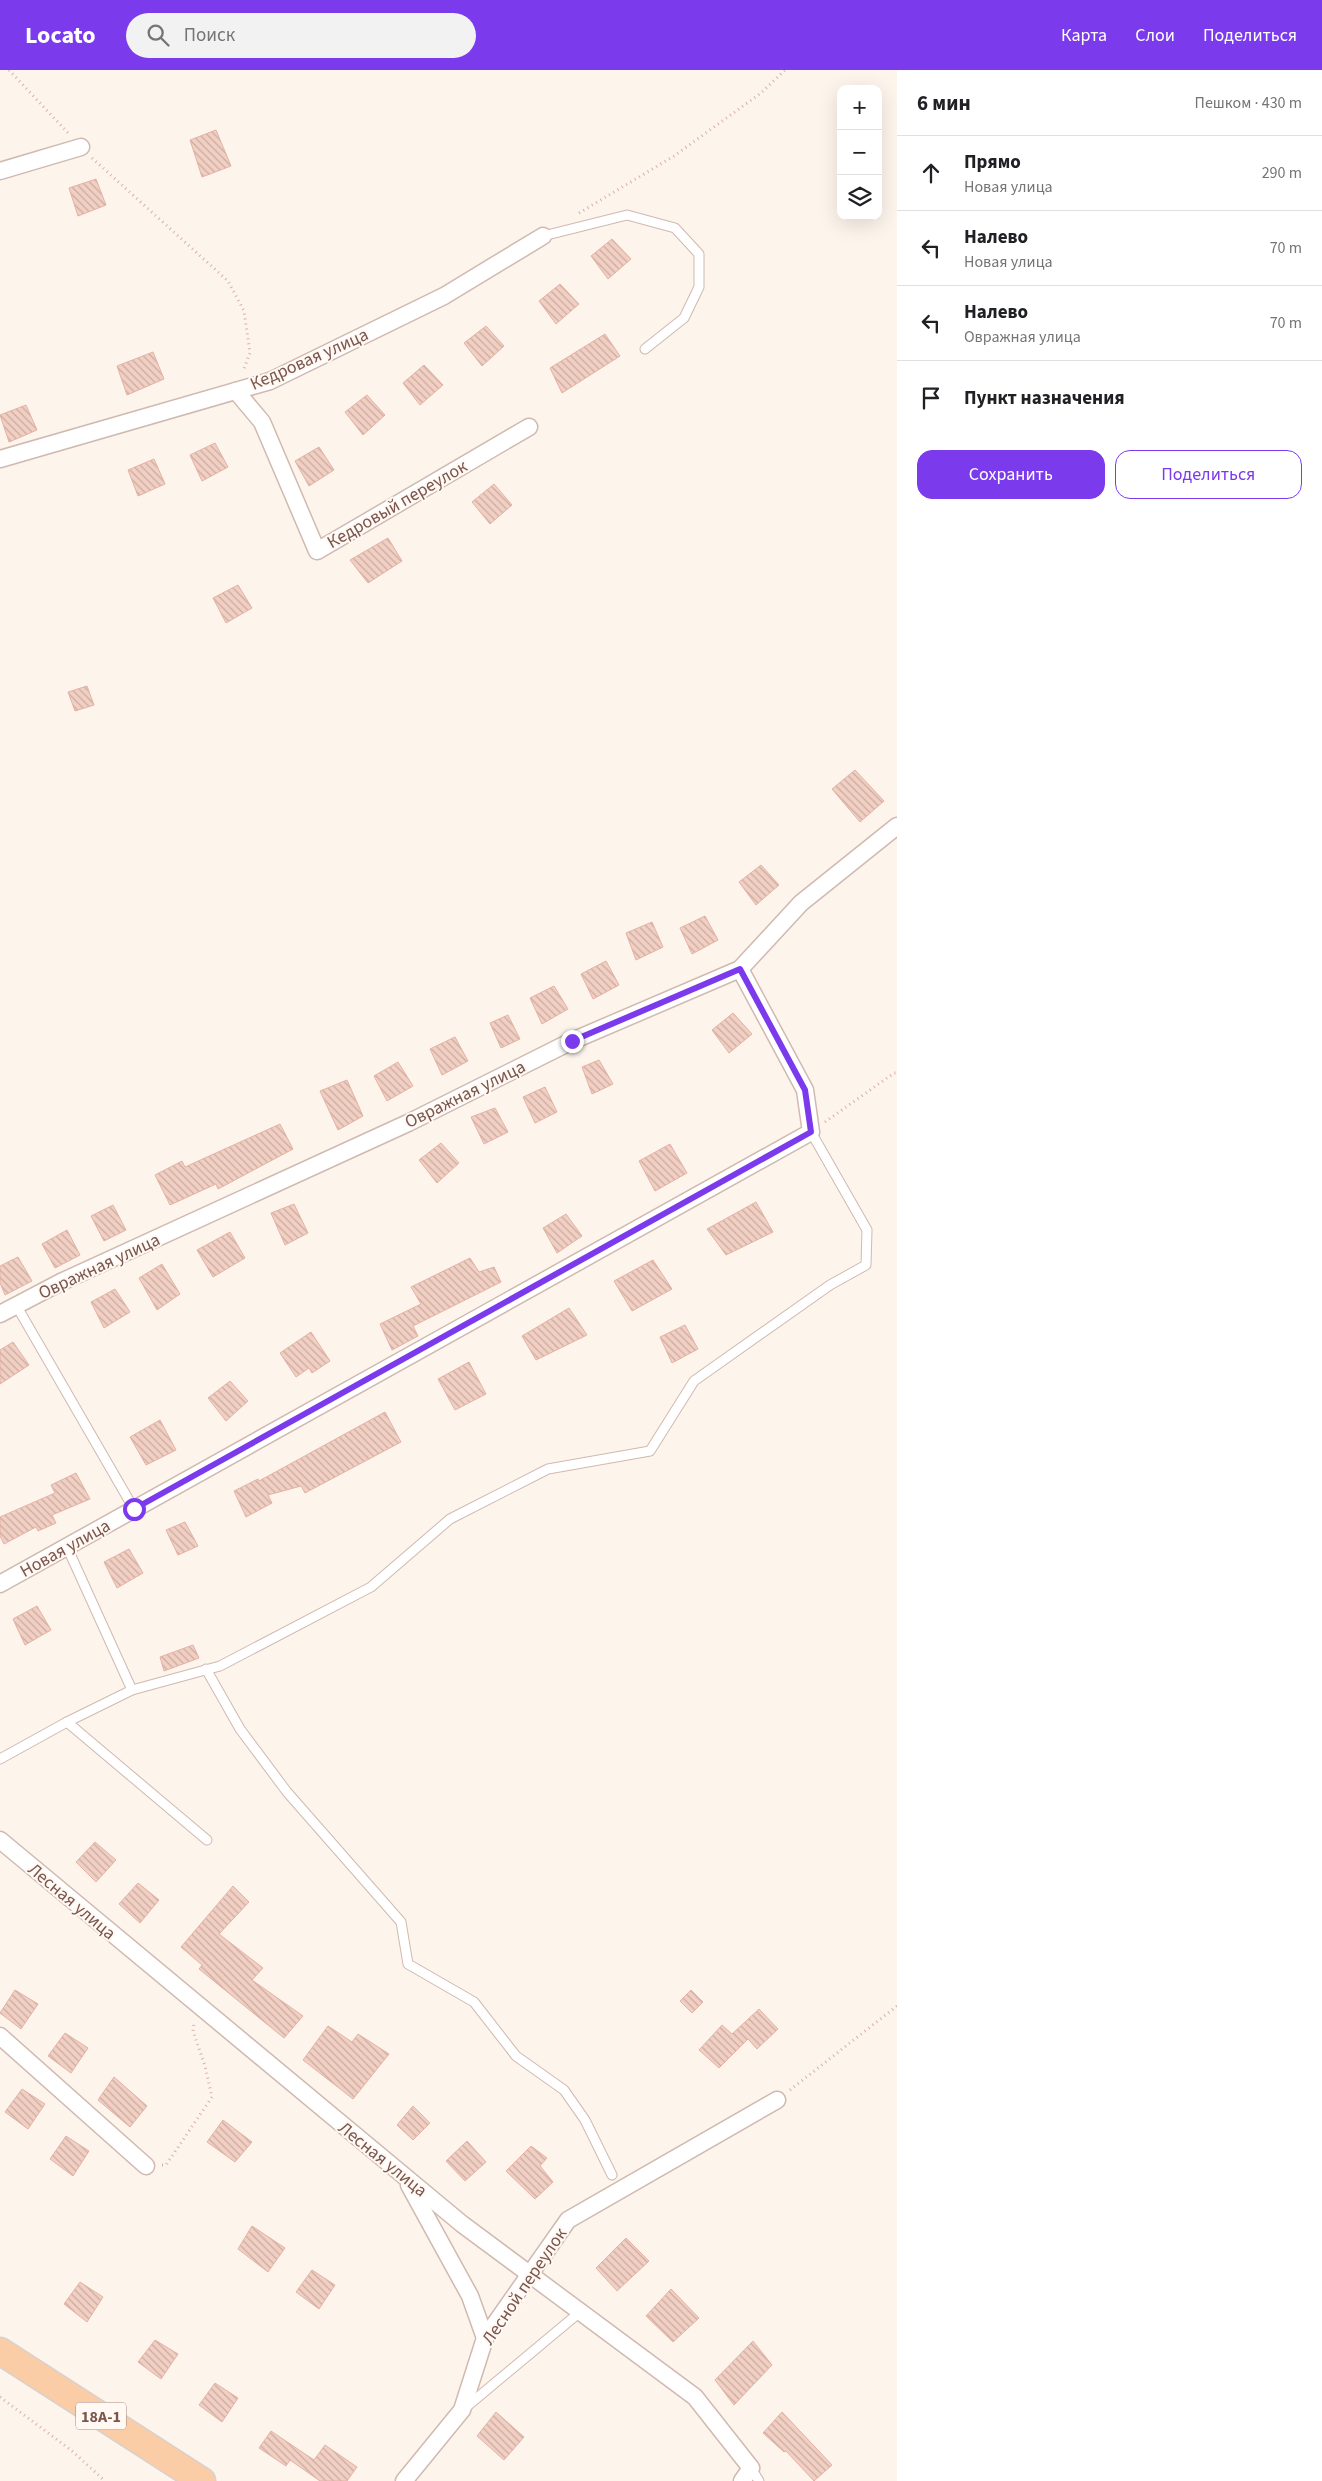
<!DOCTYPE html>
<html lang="ru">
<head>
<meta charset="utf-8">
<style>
	body { margin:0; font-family:"Source Sans 3",sans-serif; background:#f2f2f2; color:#202124 }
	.controls { position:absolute; right:15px; top:15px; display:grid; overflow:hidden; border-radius:10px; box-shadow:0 5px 20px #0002 }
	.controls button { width:45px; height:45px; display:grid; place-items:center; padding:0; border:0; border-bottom:1px solid #e0e0e0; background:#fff; color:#202124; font:25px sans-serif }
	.stop { position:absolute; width:15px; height:15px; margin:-11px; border:4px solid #7c3aed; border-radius:50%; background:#fff }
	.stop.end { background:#7c3aed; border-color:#fff; box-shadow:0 1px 5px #0008 }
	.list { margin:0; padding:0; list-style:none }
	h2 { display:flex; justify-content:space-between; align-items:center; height:65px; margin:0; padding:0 20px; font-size:21px }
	h2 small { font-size:16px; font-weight:400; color:#757577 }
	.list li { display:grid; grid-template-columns:32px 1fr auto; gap:15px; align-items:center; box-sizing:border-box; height:75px; padding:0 20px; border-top:1px solid #e0e0e0 }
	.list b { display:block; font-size:19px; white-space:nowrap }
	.list p { margin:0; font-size:16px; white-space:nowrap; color:#757577 }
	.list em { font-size:16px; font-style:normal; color:#757577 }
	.actions { display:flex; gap:10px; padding:15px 20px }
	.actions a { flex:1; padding:11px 0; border:1px solid #7c3aed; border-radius:15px; text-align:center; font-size:18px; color:#7c3aed }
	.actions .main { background:#7c3aed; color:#fff }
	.icon { flex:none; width:28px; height:28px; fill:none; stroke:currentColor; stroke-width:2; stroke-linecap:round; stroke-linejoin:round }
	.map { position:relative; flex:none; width:897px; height:2411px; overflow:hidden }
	header { display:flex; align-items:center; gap:30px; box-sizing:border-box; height:70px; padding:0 25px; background:#7c3aed; color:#fff }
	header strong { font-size:24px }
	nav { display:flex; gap:28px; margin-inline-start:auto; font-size:18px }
	.search { width:350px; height:45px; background:#f2f2f2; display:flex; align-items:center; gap:12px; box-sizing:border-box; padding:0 18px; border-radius:28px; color:#757577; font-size:19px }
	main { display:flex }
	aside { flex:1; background:#fff }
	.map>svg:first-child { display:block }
	.building { fill:url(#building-back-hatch); stroke:#e5b2a4 }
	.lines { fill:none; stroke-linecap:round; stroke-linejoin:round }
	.service-casing { stroke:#d0b9b0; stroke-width:11 }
	.minor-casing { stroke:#d0b9b0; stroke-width:19 }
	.primary-casing { stroke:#d9d0cd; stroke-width:29 }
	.path { stroke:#d8b1a6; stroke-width:3; stroke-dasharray:1 4; stroke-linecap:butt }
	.service { stroke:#fff; stroke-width:9 }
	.minor { stroke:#fff; stroke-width:16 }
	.primary { stroke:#facda6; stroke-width:26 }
	.route { stroke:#7c3aed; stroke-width:6 }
	.labels { text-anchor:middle; stroke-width:4; stroke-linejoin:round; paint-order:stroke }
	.shield { fill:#fff8f3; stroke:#a18780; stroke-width:1 }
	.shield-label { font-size:16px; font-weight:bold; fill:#79564e }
	.street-label { font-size:18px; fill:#79564e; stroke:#fff8f3 }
</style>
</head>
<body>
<header>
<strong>Locato</strong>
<div class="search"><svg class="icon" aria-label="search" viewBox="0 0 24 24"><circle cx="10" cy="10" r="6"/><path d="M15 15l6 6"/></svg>Поиск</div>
<nav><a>Карта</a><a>Слои</a><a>Поделиться</a></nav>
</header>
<main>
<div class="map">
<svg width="897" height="2411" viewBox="0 0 897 2411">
	<defs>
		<pattern id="building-back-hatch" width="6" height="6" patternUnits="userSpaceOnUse" patternTransform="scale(1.25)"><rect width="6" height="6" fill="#f2cfc3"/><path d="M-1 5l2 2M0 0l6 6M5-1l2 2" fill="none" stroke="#c9aba1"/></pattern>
	</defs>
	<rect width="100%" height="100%" fill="#fdf4ec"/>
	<!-- building -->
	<g class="building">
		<polygon points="216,60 231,96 202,107 190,70"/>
		<polygon points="96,109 106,135 78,146 69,118"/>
		<polygon points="612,169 631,189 608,209 591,186"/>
		<polygon points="560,214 579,234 556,254 539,231"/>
		<polygon points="486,256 504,276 482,296 464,273"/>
		<polygon points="605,264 620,286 562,323 550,298"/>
		<polygon points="153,282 164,309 127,325 117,296"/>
		<polygon points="424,295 443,315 420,335 403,313"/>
		<polygon points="367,325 385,345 363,365 345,342"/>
		<polygon points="26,335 37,360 9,372 0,345"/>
		<polygon points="215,373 228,397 202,411 190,385"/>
		<polygon points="319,377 334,400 309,416 295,391"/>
		<polygon points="154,389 165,414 138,426 128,400"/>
		<polygon points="494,414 512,435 490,454 472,432"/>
		<polygon points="388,468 402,491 368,513 350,490"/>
		<polygon points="238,515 252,538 226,553 213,528"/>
		<polygon points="87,616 94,635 75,641 68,622"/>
		<polygon points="855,700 884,731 860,752 832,719"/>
		<polygon points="761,795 779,815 756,835 739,812"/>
		<polygon points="705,846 718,870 692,884 680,858"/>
		<polygon points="652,852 663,877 636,890 626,863"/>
		<polygon points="606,891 619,915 593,929 581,904"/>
		<polygon points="554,916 568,939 542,954 530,928"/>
		<polygon points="733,943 752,964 729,983 712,960"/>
		<polygon points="508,945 520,969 501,978 490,953"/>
		<polygon points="455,967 468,991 442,1005 430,979"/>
		<polygon points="599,990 613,1014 592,1024 582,997"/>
		<polygon points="398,992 413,1016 387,1031 374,1006"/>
		<polygon points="347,1010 363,1046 338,1060 320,1021"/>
		<polygon points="545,1017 557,1042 535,1053 523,1027"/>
		<polygon points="495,1038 508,1062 484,1074 471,1047"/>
		<polygon points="280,1054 293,1079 218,1119 216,1114 170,1135 155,1105 182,1091 185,1097"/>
		<polygon points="441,1073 459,1093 437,1113 419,1090"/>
		<polygon points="670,1074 687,1103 655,1121 639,1091"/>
		<polygon points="756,1132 773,1162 726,1185 707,1159"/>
		<polygon points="294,1134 308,1163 285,1175 271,1143"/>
		<polygon points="113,1135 126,1160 104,1171 91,1146"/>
		<polygon points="566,1144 582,1166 557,1183 543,1158"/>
		<polygon points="67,1160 80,1185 55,1198 42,1174"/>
		<polygon points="230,1162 245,1188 213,1207 197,1180"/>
		<polygon points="18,1187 32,1211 5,1225 0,1213 0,1196"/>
		<polygon points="470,1188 479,1202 494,1197 501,1212 413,1256 418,1266 392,1280 380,1254 421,1234 411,1217"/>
		<polygon points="653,1190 672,1219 632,1241 614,1211"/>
		<polygon points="162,1194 180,1224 157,1240 139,1208"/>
		<polygon points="115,1219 130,1242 104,1258 91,1232"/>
		<polygon points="569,1238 587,1265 536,1290 522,1266"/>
		<polygon points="685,1255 698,1279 672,1293 660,1267"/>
		<polygon points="311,1262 330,1291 312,1303 309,1298 296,1307 280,1283"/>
		<polygon points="13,1272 29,1295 0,1314 0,1280"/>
		<polygon points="469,1292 486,1324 455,1340 438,1309"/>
		<polygon points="230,1311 248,1331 226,1351 208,1328"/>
		<polygon points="385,1342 401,1372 305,1423 301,1416 268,1425 272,1433 246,1447 234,1421 258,1409 259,1411"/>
		<polygon points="160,1350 176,1380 146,1395 130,1367"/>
		<polygon points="76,1403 90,1429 52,1445 56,1453 38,1461 36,1457 4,1474 0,1466 0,1447 55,1423 51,1415"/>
		<polygon points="185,1452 198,1476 178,1485 166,1460"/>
		<polygon points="129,1479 143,1503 117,1518 104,1492"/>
		<polygon points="37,1536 51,1560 25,1575 13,1549"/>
		<polygon points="193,1575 199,1588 164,1601 160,1587"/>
		<polygon points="95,1772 116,1790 96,1812 76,1792"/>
		<polygon points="138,1813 159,1830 140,1853 119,1834"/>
		<polygon points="233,1816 249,1832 219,1864 263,1898 252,1910 303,1946 284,1968 199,1899 202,1895 181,1877"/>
		<polygon points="15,1920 38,1934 21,1959 0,1943"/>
		<polygon points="691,1920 703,1932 692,1943 680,1931"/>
		<polygon points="759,1939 778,1959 757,1979 748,1969 719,1998 699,1980 722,1955 732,1964"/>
		<polygon points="328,1956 352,1972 358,1964 389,1984 353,2029 303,1990"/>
		<polygon points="65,1963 88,1978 71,2003 48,1986"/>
		<polygon points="114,2007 147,2036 130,2057 98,2030"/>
		<polygon points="22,2019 45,2034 28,2059 5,2042"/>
		<polygon points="413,2036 430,2053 413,2070 397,2055"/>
		<polygon points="223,2050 252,2072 235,2092 207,2072"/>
		<polygon points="66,2066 89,2081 73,2106 50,2089"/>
		<polygon points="467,2071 486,2092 465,2111 446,2091"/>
		<polygon points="531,2076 547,2088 540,2096 553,2112 535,2129 506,2101"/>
		<polygon points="252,2156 285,2178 268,2202 238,2179"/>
		<polygon points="626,2168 649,2191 617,2221 596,2198"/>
		<polygon points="312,2200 335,2215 319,2239 296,2222"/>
		<polygon points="80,2212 103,2227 87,2252 64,2234"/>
		<polygon points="671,2219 699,2248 673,2272 646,2246"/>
		<polygon points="155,2270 178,2284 161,2309 138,2292"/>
		<polygon points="753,2271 772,2295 734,2335 715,2310"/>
		<polygon points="215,2313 238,2328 222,2352 199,2335"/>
		<polygon points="496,2342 524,2367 504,2390 477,2366"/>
		<polygon points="782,2342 832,2395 814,2411 786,2381 784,2382 763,2363"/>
		<polygon points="271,2361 314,2390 325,2375 357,2397 347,2411 320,2411 290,2390 286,2396 259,2378"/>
	</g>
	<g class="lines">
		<!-- service casing -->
		<g class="service-casing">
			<g id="service">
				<polyline points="543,166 627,145 675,158 699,184 699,217 684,248 645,279"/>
				<polyline points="16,1235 134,1439"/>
				<polyline points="67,1477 132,1620"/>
				<polyline points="206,1599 240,1659 287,1722 401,1852 408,1894 474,1932 516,1986 564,2020 585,2050 612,2105"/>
				<polyline points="67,1652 207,1770"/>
				<polyline points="0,1689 67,1652 132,1620 220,1596 371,1517 450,1449 548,1399 650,1381 694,1311 830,1215 866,1195 867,1160 811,1062"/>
				<polyline points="465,2338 580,2242"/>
				<polyline points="751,2398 759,2411"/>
			</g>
		</g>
		<!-- minor casing -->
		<g class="minor-casing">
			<g id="minor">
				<polyline points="0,101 81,77"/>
				<polyline points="236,321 262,352 317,481 529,357"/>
				<polyline points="0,389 270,311 444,226 543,166"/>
				<polyline points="0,1244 61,1212 408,1053 572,971 740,899 801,833 897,756"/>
				<polyline points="0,1514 811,1062 805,1020 740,899"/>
				<polyline points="0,1770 462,2154 695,2327 751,2398 742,2411"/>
				<polyline points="0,1966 146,2096"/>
				<polyline points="409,2115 470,2226 485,2268"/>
				<polyline points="404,2411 462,2340 485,2268 568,2150 777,2030"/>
			</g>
		</g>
		<!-- primary casing -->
		<g class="primary-casing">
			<polyline id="primary" points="0,2281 202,2411"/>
		</g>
		<!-- path -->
		<g class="path">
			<polyline points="9,0 69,64"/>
			<polyline points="92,88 228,211 244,241 250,283 243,301"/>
			<polyline points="579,143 674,86 761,23 785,0"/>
			<polyline points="825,1052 894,1003 897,1003"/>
			<polyline points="790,2020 897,1936"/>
			<polyline points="162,2095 166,2095 212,2027 205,1996 193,1961 194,1953"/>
			<polyline points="0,2327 71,2380 105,2411"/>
		</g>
		<!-- service -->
		<use href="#service" class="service"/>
		<!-- minor -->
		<use href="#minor" class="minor"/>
		<!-- primary -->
		<use href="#primary" class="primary"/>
	</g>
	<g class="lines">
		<!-- route -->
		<polyline class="route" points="134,1439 811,1062 805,1020 740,899 572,971"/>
	</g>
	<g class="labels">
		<!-- shield labels -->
		<rect class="shield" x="76" y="2332.5" width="50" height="27" rx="4"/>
		<g class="shield-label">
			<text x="101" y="2352">18А-1</text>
		</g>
		<!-- street labels -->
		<g class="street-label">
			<text transform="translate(309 289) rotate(-24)" y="6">Кедровая улица</text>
			<text transform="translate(397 434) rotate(-30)" y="6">Кедровый переулок</text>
			<text transform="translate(465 1024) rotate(-26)" y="6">Овражная улица</text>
			<text transform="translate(99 1196) rotate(-25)" y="6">Овражная улица</text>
			<text transform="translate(65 1478) rotate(-29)" y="6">Новая улица</text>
			<text transform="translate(72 1831) rotate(40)" y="6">Лесная улица</text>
			<text transform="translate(383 2089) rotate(39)" y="6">Лесная улица</text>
			<text transform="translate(524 2216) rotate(-56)" y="6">Лесной переулок</text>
		</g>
	</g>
</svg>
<div class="controls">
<button>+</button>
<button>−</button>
<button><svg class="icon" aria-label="layers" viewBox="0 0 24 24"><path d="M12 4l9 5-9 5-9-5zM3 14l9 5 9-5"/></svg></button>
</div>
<div class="stop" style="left:134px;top:1439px"></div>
<div class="stop end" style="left:572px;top:971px"></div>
</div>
<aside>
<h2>6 мин<small>Пешком · 430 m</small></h2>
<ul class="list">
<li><svg class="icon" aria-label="ahead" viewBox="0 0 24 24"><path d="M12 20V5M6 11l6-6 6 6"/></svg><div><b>Прямо</b><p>Новая улица</p></div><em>290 m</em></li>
<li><svg class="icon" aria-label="left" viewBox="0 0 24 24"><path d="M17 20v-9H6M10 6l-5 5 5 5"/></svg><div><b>Налево</b><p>Новая улица</p></div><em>70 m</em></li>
<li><svg class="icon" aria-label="left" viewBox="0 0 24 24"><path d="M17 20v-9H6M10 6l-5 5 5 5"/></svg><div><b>Налево</b><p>Овражная улица</p></div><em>70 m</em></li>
<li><svg class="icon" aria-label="arrive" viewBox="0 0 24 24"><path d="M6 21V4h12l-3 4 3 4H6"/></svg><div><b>Пункт назначения</b></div></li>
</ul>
<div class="actions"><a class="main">Сохранить</a><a>Поделиться</a></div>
</aside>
</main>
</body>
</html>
